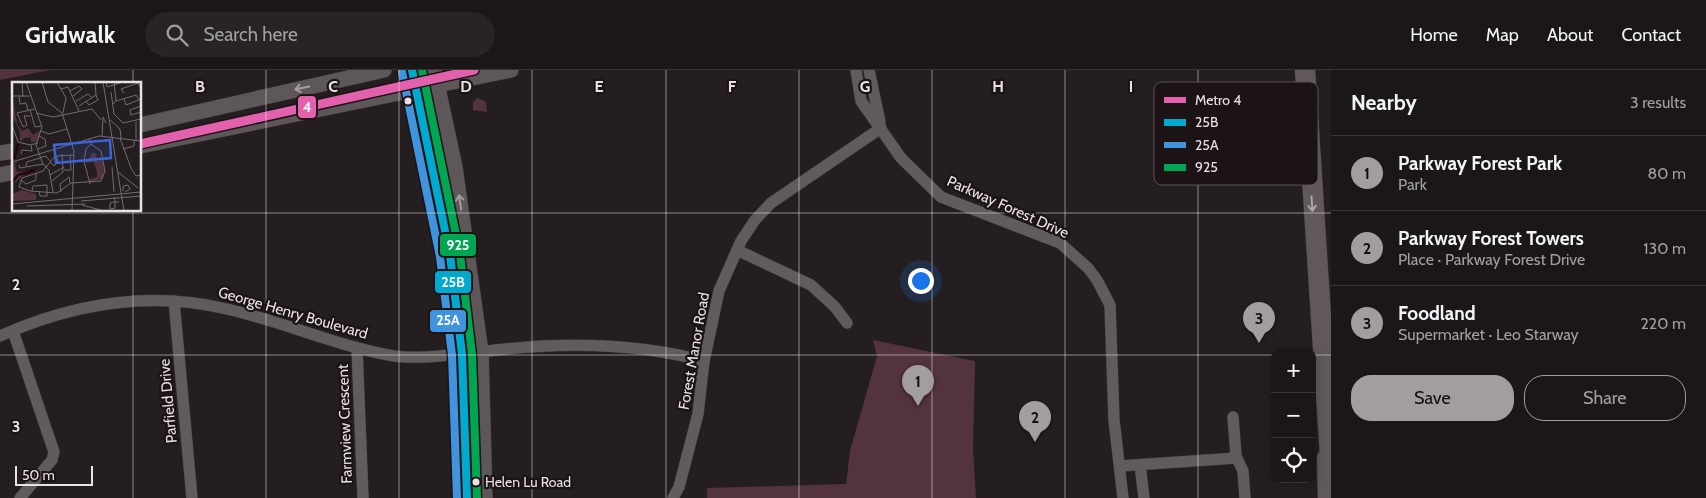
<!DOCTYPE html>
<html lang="en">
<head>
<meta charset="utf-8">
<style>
	body { margin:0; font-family:Cabin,sans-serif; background:#282325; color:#f1f3f6 }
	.controls { position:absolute; right:15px; bottom:15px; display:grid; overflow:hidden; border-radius:10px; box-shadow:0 2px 12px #0003 }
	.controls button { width:45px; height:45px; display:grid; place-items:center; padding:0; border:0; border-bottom:1px solid #393537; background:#1b1618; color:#f1f3f6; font:25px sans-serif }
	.scale { position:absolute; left:15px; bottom:12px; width:78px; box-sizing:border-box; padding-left:5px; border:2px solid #e9e2e4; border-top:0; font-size:14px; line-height:18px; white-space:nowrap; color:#e9e2e4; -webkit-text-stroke:4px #1c1316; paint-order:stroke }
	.you { position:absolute; left:920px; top:210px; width:18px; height:18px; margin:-12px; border:4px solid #fff; border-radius:50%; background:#1a73e8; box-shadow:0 0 0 8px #1a73e833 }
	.badge { display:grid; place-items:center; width:32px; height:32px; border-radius:50%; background:#a49d9f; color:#111; font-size:16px; font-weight:700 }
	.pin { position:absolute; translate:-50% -41px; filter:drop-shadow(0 1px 2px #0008) }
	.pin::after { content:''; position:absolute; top:26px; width:18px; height:15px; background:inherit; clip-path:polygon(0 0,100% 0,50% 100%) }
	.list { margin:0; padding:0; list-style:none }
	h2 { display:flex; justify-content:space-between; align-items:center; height:65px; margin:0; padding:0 20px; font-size:21px }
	h2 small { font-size:16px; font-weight:400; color:#a09fa2 }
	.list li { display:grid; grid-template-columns:32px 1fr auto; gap:15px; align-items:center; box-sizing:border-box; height:75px; padding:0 20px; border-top:1px solid #393537 }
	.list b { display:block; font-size:19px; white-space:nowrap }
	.list p { margin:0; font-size:16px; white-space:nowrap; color:#a09fa2 }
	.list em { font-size:16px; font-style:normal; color:#a09fa2 }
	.actions { display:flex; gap:10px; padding:15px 20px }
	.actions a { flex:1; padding:11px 0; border:1px solid #a49d9f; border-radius:20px; text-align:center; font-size:18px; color:#a49d9f }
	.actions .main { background:#a49d9f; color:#111 }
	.icon { flex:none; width:28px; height:28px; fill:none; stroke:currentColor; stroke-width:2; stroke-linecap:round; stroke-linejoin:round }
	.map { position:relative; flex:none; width:1331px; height:428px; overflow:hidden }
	header { display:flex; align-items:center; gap:30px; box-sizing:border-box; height:70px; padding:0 25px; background:#1b1618; border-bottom:1px solid #393537 }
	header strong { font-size:24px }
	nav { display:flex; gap:28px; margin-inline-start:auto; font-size:18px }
	.search { width:350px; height:45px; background:#282325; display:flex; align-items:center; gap:12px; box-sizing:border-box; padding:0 18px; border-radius:28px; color:#a09fa2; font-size:19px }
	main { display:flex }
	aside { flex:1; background:#1b1618 }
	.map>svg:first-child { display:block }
	.green { fill:#53333e }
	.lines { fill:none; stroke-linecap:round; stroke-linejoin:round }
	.minor-casing { stroke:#403c3e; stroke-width:12 }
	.secondary-casing { stroke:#403c3e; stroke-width:16 }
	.motorway-casing { stroke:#403c3e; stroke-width:21 }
	.minor { stroke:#605c5d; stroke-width:11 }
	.secondary { stroke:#5e575a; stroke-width:15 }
	.motorway { stroke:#61585c; stroke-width:20 }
	.bus-1-casing { stroke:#1c1316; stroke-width:11 }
	.bus-2-casing { stroke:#1c1316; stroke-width:11 }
	.bus-3-casing { stroke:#1c1316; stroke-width:11 }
	.bus-1 { stroke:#00a9ce; stroke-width:8 }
	.bus-2 { stroke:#4094de; stroke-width:8 }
	.bus-3 { stroke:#00a651; stroke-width:8 }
	.metro-1-casing { stroke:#1c1316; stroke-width:12 }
	.metro-1 { stroke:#e361ac; stroke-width:9 }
	.oneway { stroke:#a49c9f }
	.oneway2 { stroke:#aca4a7 }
	.grid { fill:none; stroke:#e9e2e4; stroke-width:1; stroke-opacity:0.55 }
	.bus-dot { fill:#e9e2e4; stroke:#1c1316; stroke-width:2 }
	.labels { text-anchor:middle; stroke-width:4.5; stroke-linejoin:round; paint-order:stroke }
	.bus-label { font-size:14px; fill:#e9e2e4; stroke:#1c1316; text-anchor:start }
	.street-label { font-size:15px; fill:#e9e2e4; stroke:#1c1316 }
	.inset-river { fill:none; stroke:#240311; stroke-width:2.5 }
	.inset-road { fill:none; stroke:#736c6e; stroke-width:1 }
	.view { fill:#3c64da; fill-opacity:0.15; stroke:#3c64da; stroke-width:2.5 }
	.inset-edge { fill:none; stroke:#e9e2e4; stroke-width:2.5 }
	.key { fill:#1c1316; stroke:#5a5154; stroke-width:1 }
	.key-label { font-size:14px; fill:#e9e2e4 }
	.grid-label { font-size:16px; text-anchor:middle; font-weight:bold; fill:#e9e2e4; stroke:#1c1316; stroke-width:4.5; stroke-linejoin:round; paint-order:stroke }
	.line-badge { stroke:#1c1316; stroke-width:2 }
	.badge-label { font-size:14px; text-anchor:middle; font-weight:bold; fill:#fff }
</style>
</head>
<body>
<header>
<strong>Gridwalk</strong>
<div class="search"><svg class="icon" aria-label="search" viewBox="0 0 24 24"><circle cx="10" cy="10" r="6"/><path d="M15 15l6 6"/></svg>Search here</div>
<nav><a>Home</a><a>Map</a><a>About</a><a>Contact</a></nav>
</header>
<main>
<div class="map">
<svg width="1331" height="428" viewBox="0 0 1331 428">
	<rect width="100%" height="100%" fill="#241e20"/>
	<!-- green -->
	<g class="green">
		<polygon points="0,0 50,0 0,10"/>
		<polygon points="478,28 486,32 487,42 473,40 473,32"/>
		<polygon points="873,270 975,291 973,380 976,428 707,428 707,418 846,414 850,381 877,286"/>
	</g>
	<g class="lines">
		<!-- minor casing -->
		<g class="minor-casing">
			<g id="minor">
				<polyline points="856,0 861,31 901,88 941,127 1060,173 1088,198 1097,210 1110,235 1114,350 1123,428"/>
				<polyline points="869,0 880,52"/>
				<polyline points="737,180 811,215 835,237 847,253"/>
				<polyline points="174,231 192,428"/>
				<polyline points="13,261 54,382 52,390 20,428"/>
				<path d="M 0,266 C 70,235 146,221 222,238 C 280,250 335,276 394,286 C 417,289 440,286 462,284"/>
				<polyline points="357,278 363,428"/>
				<path d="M 481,282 C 555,272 632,272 704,291"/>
				<polyline points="1233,347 1236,386 1243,401 1245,428"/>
				<polyline points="1140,395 1144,428"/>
				<polyline points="1120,396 1236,388"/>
				<polyline points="673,428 679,417 698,344 704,291 719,221 741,171 755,150 771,133 881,58"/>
			</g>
		</g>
		<!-- secondary casing -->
		<g class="secondary-casing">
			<g id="secondary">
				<polyline points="412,0 450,185 462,284 467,428"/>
				<polyline points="434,0 455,97 481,282 485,428"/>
				<polyline points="140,55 384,0"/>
				<polyline points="140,76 511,0"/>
				<polyline points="0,83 14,81"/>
				<polyline points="0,105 14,102"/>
			</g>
		</g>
		<!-- motorway casing -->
		<g class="motorway-casing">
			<g id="motorway">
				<polyline points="1305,0 1331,401"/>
				<polyline points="1327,388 1328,428"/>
			</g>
		</g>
		<!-- minor -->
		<use href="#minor" class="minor"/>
		<!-- secondary -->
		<use href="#secondary" class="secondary"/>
		<!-- motorway -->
		<use href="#motorway" class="motorway"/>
		<!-- bus-1 casing -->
		<g class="bus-1-casing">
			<polyline id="bus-1" points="412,0 450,185 462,284 467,428"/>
		</g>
		<!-- bus-2 casing -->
		<g class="bus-2-casing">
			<polyline id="bus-2" points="402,2 440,187 452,285 457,428"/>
		</g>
		<!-- bus-3 casing -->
		<g class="bus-3-casing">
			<polyline id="bus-3" points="422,0 460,184 472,284 477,428"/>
		</g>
		<!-- bus-1 -->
		<use href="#bus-1" class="bus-1"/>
		<!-- bus-2 -->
		<use href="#bus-2" class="bus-2"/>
		<!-- bus-3 -->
		<use href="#bus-3" class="bus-3"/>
		<!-- metro-1 casing -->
		<g class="metro-1-casing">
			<polyline id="metro-1" points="140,74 474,0"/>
		</g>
		<!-- metro-1 -->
		<use href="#metro-1" class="metro-1"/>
	</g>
	<!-- one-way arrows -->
	<defs><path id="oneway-shaft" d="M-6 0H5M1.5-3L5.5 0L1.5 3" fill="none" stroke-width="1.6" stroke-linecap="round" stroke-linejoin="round" transform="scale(1.25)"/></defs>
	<g class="oneway">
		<use href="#oneway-shaft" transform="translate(302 18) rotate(168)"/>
		<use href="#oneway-shaft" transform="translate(460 132) rotate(-99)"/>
	</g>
	<use class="oneway2" href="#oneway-shaft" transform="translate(1312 134) rotate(86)"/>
	<!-- grid -->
	<path class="grid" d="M 133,0 L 133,14M 266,0 L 266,428M 399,0 L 399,428M 532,0 L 532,428M 666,0 L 666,428M 799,0 L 799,428M 932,0 L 932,428M 1065,0 L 1065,428M 1198,0 L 1198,428M 133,140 L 133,428M 0,143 L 1331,143M 0,285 L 1275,285M 1312,285 L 1331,285"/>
	<!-- markers -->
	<g class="bus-dot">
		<circle cx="408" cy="31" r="4.5"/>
		<circle cx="476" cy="412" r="4.5"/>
	</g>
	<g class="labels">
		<!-- bus labels -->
		<g class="bus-label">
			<text x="485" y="417">Helen Lu Road</text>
		</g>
		<!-- street labels -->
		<g class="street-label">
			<text transform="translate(1008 137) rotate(24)" y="5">Parkway Forest Drive</text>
			<text transform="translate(293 243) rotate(16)" y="5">George Henry Boulevard</text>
			<text transform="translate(694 281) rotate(-80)" y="5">Forest Manor Road</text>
			<text transform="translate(168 331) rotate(-95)" y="5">Parfield Drive</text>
			<text transform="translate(345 354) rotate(-92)" y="5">Farmview Crescent</text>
		</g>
	</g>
	<!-- overview -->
	<g transform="translate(12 12)">
		<rect width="129" height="129" fill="#241e20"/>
		<path d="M 1,17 L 5,42 L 10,49 L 16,46 L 21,53 L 29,48 L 24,60 L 19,60 L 19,55 L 12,56 L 8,60 L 8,50 L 0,33 ZM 80,71 L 84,71 L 85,79 L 90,78 L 92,86 L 91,96 L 78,101 L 78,97 L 85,95 L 85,90 L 82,80 L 74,81 ZM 6,79 L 3,82 L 5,90 L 28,88 L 14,91 L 0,103 L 0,82 ZM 10,108 L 24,112 L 24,118 L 0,119 L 0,112 Z" fill="#53333e"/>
		<path class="inset-river" d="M 2,77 L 6,62M 0,101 L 6,93 L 23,88"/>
		<path class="inset-road" d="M 10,0 L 11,15M 14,0 L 30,45 L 24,63 L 31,82 L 37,88 L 41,110M 30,0 L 36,20 L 50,31 L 62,69 L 60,129M 45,0 L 54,16 L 51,31M 91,0 L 112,129M 94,0 L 95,5 L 111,0M 49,7 L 56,5 L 67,29M 58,9 L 67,4 L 70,7 L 61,14M 99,10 L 102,32 L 111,41 L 129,37M 112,11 L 109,7 L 126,1 L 129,7M 0,14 L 18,14M 7,14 L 8,22 L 14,21 L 16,28M 112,17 L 114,23 L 129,17M 64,19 L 76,12 L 80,16M 74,19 L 77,23 L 86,18 L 84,13M 104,19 L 124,13 L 127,18M 101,22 L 104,19 L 102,0M 67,24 L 84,13 L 83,0M 129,24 L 118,28 L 119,33 L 129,30M 18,28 L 23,45 L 30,44M 24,31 L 41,35 L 80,27 L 89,38M 18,34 L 12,34 L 15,43 L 11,45 L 5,31 L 23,27M 98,38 L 108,47 L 109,56M 124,40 L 124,59M 0,43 L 6,60 L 18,63 L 26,61M 29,49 L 37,52 L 55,47M 90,54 L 91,35 L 94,41M 108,56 L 119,86 L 124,94 L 129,93M 26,67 L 34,64 L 33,57 L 27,54M 111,67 L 122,64 L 122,58M 9,72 L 10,68 L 20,69 L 19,63M 0,80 L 87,54 L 129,59M 7,83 L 8,86 L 31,82M 14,84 L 15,80 L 34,74 L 42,84 L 46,79 L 44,74M 100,85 L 102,110M 52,88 L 59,88 L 58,73M 106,90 L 126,106M 38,93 L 52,85M 9,98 L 14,102 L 24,98 L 24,92M 40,99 L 51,90 L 50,72M 78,102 L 72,79 L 74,67 L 79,62M 7,105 L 18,109 L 45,111 L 59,101 L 89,99 L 93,89 L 89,69 L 80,63 L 77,57M 7,105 L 10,96 L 31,89 L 43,74 L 62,73M 20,109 L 21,104 L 35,103 L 35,114 L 28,114 L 27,109M 111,109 L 111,104 L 116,103 L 118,107 L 113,110M 49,110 L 48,102 L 57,95 L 58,101M 102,115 L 103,119 L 103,126 L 98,127 L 98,121 L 101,120 L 107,120M 69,119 L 129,114M 0,122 L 129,110M 70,123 L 92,129M 15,124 L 73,122"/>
		<path class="view" d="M 98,58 L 99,76 L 44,81 L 42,63 Z"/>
		<rect width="129" height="129" class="inset-edge"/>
	</g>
	<!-- legend -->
	<rect x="1154" y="12" width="164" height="103" rx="8" class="key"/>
	<rect x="1164" y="27" width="22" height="6" fill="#e361ac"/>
	<rect x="1164" y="49" width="22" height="7" fill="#00a9ce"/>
	<rect x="1164" y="72" width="22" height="6" fill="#4094de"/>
	<rect x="1164" y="94" width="22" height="7" fill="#00a651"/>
	<g class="key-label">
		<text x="1195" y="35">Metro 4</text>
		<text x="1195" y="57">25B</text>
		<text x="1195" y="80">25A</text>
		<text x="1195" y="102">925</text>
	</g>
	<g class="grid-label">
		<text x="200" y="22">B</text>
		<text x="333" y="22">C</text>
		<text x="466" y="22">D</text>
		<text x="599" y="22">E</text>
		<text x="732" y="22">F</text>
		<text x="865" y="22">G</text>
		<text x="998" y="22">H</text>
		<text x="1131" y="22">I</text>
		<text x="16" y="220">2</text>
		<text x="16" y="362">3</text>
	</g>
	<g class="line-badge">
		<rect x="297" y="25" width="20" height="24" rx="5" fill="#e361ac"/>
		<rect x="439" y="163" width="38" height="24" rx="5" fill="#00a651"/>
		<rect x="434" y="200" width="38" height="24" rx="5" fill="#00a9ce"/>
		<rect x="429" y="239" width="38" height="24" rx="5" fill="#4094de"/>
	</g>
	<g class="badge-label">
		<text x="307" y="42">4</text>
		<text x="458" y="180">925</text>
		<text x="453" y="217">25B</text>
		<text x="448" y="255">25A</text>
	</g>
</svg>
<div class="controls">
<button>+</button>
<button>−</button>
<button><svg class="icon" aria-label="locate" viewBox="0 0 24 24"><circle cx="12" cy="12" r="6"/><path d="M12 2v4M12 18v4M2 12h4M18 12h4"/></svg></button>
</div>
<div class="scale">50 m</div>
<div class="you"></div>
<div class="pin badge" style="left:918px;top:336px">1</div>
<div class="pin badge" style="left:1035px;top:372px">2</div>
<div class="pin badge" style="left:1259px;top:273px">3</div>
</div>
<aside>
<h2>Nearby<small>3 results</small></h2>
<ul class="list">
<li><span class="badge">1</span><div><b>Parkway Forest Park</b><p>Park</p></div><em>80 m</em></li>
<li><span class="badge">2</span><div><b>Parkway Forest Towers</b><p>Place · Parkway Forest Drive</p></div><em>130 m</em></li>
<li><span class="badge">3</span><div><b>Foodland</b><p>Supermarket · Leo Starway</p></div><em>220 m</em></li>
</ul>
<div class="actions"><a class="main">Save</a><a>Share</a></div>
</aside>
</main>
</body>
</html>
